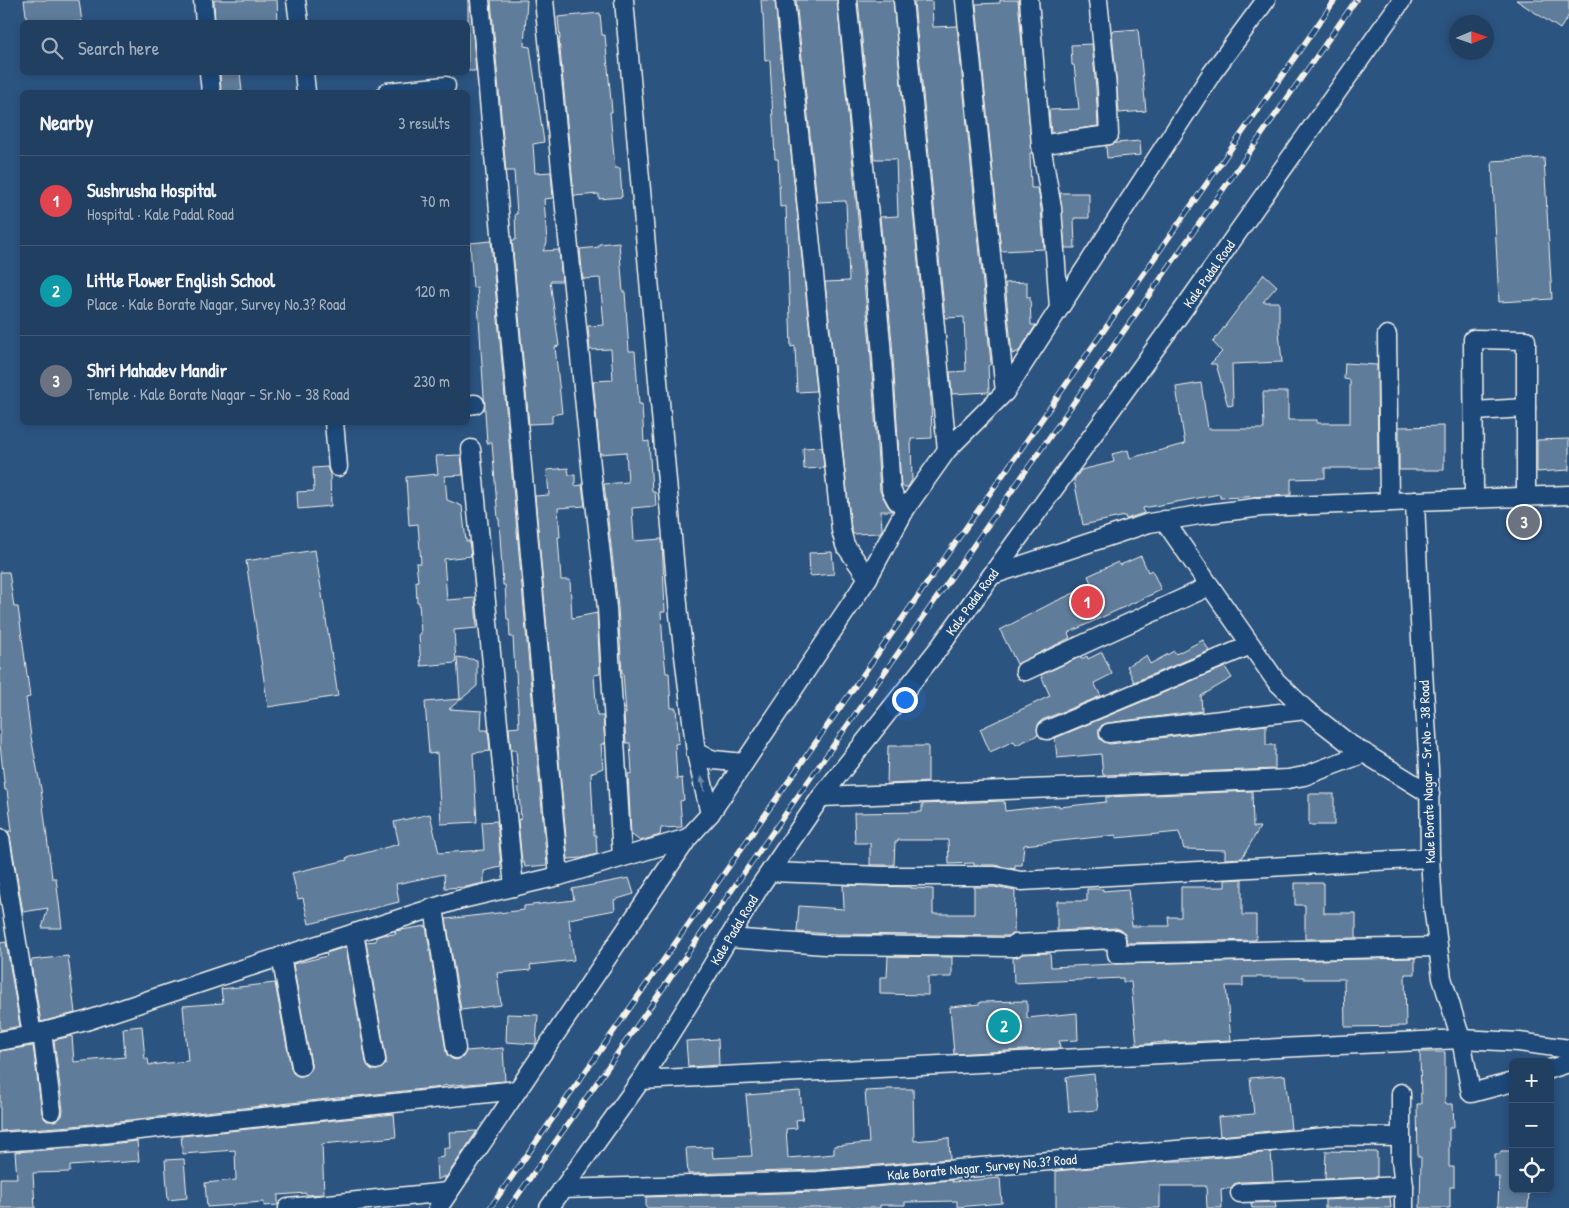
<!DOCTYPE html>
<html lang="en">
<head>
<meta charset="utf-8">
<style>
	body { margin:0; font-family:"Patrick Hand",sans-serif; background:#2d4a6a; color:#f1f3f6 }
	.controls { position:absolute; right:15px; bottom:15px; display:grid; overflow:hidden; border-radius:8px; box-shadow:0 2px 8px #0003 }
	.controls button { width:45px; height:45px; display:grid; place-items:center; padding:0; border:0; border-bottom:1px solid #3e5876; background:#213f61; color:#f1f3f6; font:25px sans-serif }
	.compass { position:absolute; left:1449px; top:15px; width:45px; height:45px; border-radius:50%; background:#213f61; box-shadow:0 2px 8px #0003; rotate:88deg }
	.you { position:absolute; left:904px; top:699px; width:18px; height:18px; margin:-12px; border:4px solid #fff; border-radius:50%; background:#1a73e8; box-shadow:0 0 0 8px #1a73e833 }
	.badge { display:grid; place-items:center; width:32px; height:32px; border-radius:50%; background:#8abfa5; color:#fff; font-size:16px; font-weight:700 }
	.pin { position:absolute; translate:-50% -50%; border:2px solid #fff; box-shadow:0 1px 5px #0006 }
	.list { margin:0; padding:0; list-style:none }
	h2 { display:flex; justify-content:space-between; align-items:center; height:65px; margin:0; padding:0 20px; font-size:21px }
	h2 small { font-size:16px; font-weight:400; color:#a2afbd }
	.list li { display:grid; grid-template-columns:32px 1fr auto; gap:15px; align-items:center; box-sizing:border-box; height:90px; padding:0 20px; border-top:1px solid #3e5876 }
	.list b { display:block; font-size:19px; white-space:nowrap }
	.list p { margin:0; font-size:16px; white-space:nowrap; color:#a2afbd }
	.list em { font-size:16px; font-style:normal; color:#a2afbd }
	.icon { flex:none; width:28px; height:28px; fill:none; stroke:currentColor; stroke-width:2; stroke-linecap:round; stroke-linejoin:round }
	.map { position:relative; flex:none; width:1569px; height:1208px; overflow:hidden }
	.search { position:absolute; background:#213f61; box-shadow:0 2px 8px #0003; left:20px; top:20px; width:450px; height:55px; display:flex; align-items:center; gap:12px; box-sizing:border-box; padding:0 18px; border-radius:8px; color:#a2afbd; font-size:19px }
	.panel { position:absolute; background:#213f61; box-shadow:0 2px 8px #0003; left:20px; top:90px; width:450px; height:335px; border-radius:8px }
	.map>svg:first-child { display:block }
	.building { fill:#5e7b9a; stroke:#f4f1e8 }
	.lines { fill:none; stroke-linecap:round; stroke-linejoin:round }
	.minor-casing { stroke:#f4f1e8; stroke-width:21 }
	.minor { stroke:#1f4a7a; stroke-width:18 }
	.rail-casing { stroke:#f4f1e8; stroke-width:5.5 }
	.rail { stroke:#1f4a7a; stroke-width:4; stroke-dasharray:11; stroke-linecap:butt }
	.oneway { fill:#748da6 }
	.labels { text-anchor:middle; stroke-width:4; stroke-linejoin:round; paint-order:stroke }
	.street-label { font-size:14px; fill:#f4f1e8; stroke:#1f4a7a }
</style>
</head>
<body>
<div class="map">
<svg width="1569" height="1208" viewBox="0 0 1569 1208">
	<rect width="100%" height="100%" fill="#2c5481"/>
	<filter id="ink" filterUnits="userSpaceOnUse"><feTurbulence type="fractalNoise" baseFrequency=".02" numOctaves="2"/><feDisplacementMap in="SourceGraphic" scale="10" xChannelSelector="R" yChannelSelector="G"/><feConvolveMatrix kernelMatrix="1 2 1 2 8 2 1 2 1" color-interpolation-filters="sRGB"/></filter>
	<g filter="url(#ink)">
		<!-- building -->
		<g class="building">
			<polygon points="24,0 79,0 82,22 27,22"/>
			<polygon points="214,0 277,0 278,22 215,22"/>
			<polygon points="468,0 470,0 476,71 468,71"/>
			<polygon points="491,0 527,0 524,46 530,47 544,142 533,144 535,173 551,172 553,198 544,199 547,243 543,251 559,250 562,281 550,281 559,346 555,347 562,413 552,415 552,423 529,424 512,240 516,240 515,214 517,214 514,171 506,171"/>
			<polygon points="761,0 775,0 816,391 797,392 795,346 791,347 786,206 780,207 778,159 775,159 770,60 765,61 763,14 762,14"/>
			<polygon points="796,0 837,0 870,344 880,491 888,506 892,511 881,511 882,530 880,533 853,534 851,528 825,282 849,281 846,201 817,202"/>
			<polygon points="858,0 893,0 931,400 932,438 911,439 912,480 908,487 901,487 892,342 880,217 898,216 896,159 874,159"/>
			<polygon points="1000,0 1018,0 1032,153 1030,153 1031,188 1038,188 1041,209 1044,249 1001,251 976,4 1000,3"/>
			<polygon points="1516,0 1569,0 1569,15 1560,29"/>
			<polygon points="932,1 933,27 957,26 991,364 988,366 989,392 952,394 950,372 966,371 964,317 945,318 914,2"/>
			<polygon points="600,13 602,35 605,35 612,112 610,112 615,168 620,168 622,197 599,199 599,194 574,196 559,39 560,39 558,17"/>
			<polygon points="1138,29 1146,111 1119,113 1112,31"/>
			<polygon points="1092,44 1096,89 1098,126 1051,133 1049,110 1079,109 1074,65 1072,65 1071,45"/>
			<polygon points="220,72 240,72 242,91 221,92"/>
			<polygon points="1140,141 1141,155 1107,158 1106,146 1116,143"/>
			<polygon points="1544,158 1552,299 1499,302 1492,161"/>
			<polygon points="1060,193 1089,193 1089,218 1074,218 1075,248 1065,248"/>
			<polygon points="491,241 547,865 525,867 524,862 522,863 518,820 521,819 516,750 511,750 509,728 519,727 516,672 515,672 513,637 510,637 509,619 507,619 505,585 503,585 499,519 498,519 492,443 487,443 477,287 473,288 470,243"/>
			<polygon points="619,242 623,292 625,292 629,351 635,351 639,404 642,404 644,442 649,441 652,492 655,492 656,506 632,508 634,541 662,539 665,612 661,612 663,645 666,673 669,673 671,708 676,708 679,743 675,744 677,779 682,778 684,800 680,801 682,827 661,828 660,835 640,841 631,834 628,774 632,773 630,743 626,743 624,714 626,714 623,673 622,673 618,607 604,484 628,482 626,452 600,454 593,381 613,380 611,349 590,350 588,326 604,325 600,278 583,279 580,249 599,247 599,244"/>
			<polygon points="1264,274 1277,286 1263,302 1279,302 1279,332 1282,362 1232,364 1233,405 1228,406 1216,364 1210,364 1222,352 1213,342"/>
			<polygon points="1027,282 1027,297 1030,297 1031,325 1036,325 1019,351 1012,354 1005,283"/>
			<polygon points="1345,363 1377,365 1378,468 1325,468 1325,478 1291,479 1291,495 1220,498 1220,494 1143,508 1144,513 1126,519 1125,516 1083,525 1074,480 1081,470 1114,462 1112,454 1128,450 1130,458 1185,444 1176,387 1201,383 1208,429 1264,429 1263,392 1288,392 1288,420 1317,420 1317,423 1350,423 1350,380 1344,379"/>
			<polygon points="1444,426 1444,470 1399,470 1399,427"/>
			<polygon points="1569,439 1569,470 1537,472 1537,440"/>
			<polygon points="822,447 824,468 804,469 803,448"/>
			<polygon points="461,455 463,475 445,476 447,500 462,506 466,541 469,541 471,556 444,559 447,600 475,598 477,628 454,630 456,663 421,666 419,634 421,634 419,602 417,602 416,581 418,581 416,563 421,563 418,524 409,525 406,477 438,474 436,456"/>
			<polygon points="327,467 330,474 331,506 298,509 297,492 314,491 313,468"/>
			<polygon points="568,468 569,475 575,475 575,486 582,485 585,506 558,508 560,537 558,537 561,580 570,580 572,618 597,613 600,674 594,675 597,716 603,716 605,744 601,744 603,768 591,773 594,835 596,835 597,854 582,858 568,859 535,496 549,495 547,470"/>
			<polygon points="315,550 338,696 268,707 246,561"/>
			<polygon points="832,552 834,574 810,576 809,553"/>
			<polygon points="1141,556 1148,572 1152,570 1161,590 1068,633 1070,638 1017,664 1000,630 1052,603 1092,585 1088,576 1118,562 1120,565"/>
			<polygon points="0,572 9,572 14,607 18,607 30,697 26,698 31,737 41,789 52,878 56,878 62,928 42,928 48,908 23,912 10,836 8,831 12,831 7,790 5,790 0,744"/>
			<polygon points="1203,640 1209,651 1134,682 1127,666 1146,656 1150,664 1174,651 1176,654"/>
			<polygon points="1102,652 1112,674 1094,683 1101,696 1042,720 1039,723 1037,728 1038,735 1016,745 1014,741 990,752 980,729 1050,696 1041,675 1080,657 1081,659 1087,656 1088,659"/>
			<polygon points="457,657 477,660 477,686 449,709 482,711 481,730 488,730 490,751 473,753 477,822 441,824 437,753 429,754 425,702 460,699"/>
			<polygon points="1225,667 1232,678 1201,696 1202,711 1107,723 1102,725 1099,729 1099,735 1100,739 1104,742 1110,744 1266,725 1266,745 1275,745 1275,769 1103,775 1101,754 1057,758 1055,738"/>
			<polygon points="888,746 928,746 928,782 887,784"/>
			<polygon points="1252,791 1253,827 1260,827 1242,858 1225,859 1225,850 1184,849 1179,832 1116,838 1116,835 1024,845 1022,865 1015,865 1015,869 995,865 974,865 974,863 949,864 948,840 898,840 898,842 895,842 894,865 870,865 870,843 855,843 854,813 922,812 922,804 1004,801 1005,811 1059,805 1059,807 1106,802 1106,797"/>
			<rect x="1309" y="794" width="25" height="31"/>
			<polygon points="430,814 439,853 484,850 482,822 497,821 501,867 484,871 484,883 466,887 445,888 444,874 396,884 399,902 309,924 303,898 298,899 292,873 347,860 346,858 399,844 394,822"/>
			<polygon points="629,878 634,894 614,900 615,910 569,919 574,960 530,965 531,970 497,973 501,1005 461,1010 446,919 524,910 524,906 574,900 572,889"/>
			<polygon points="1242,879 1242,915 1256,915 1256,940 1127,943 1125,933 1121,930 1116,928 1057,931 1057,901 1087,901 1087,889 1103,889 1103,891 1128,889 1132,926 1169,926 1168,917 1181,917 1181,887 1225,887 1225,880"/>
			<polygon points="1295,883 1324,883 1324,913 1356,913 1356,938 1305,939 1305,905 1295,905"/>
			<polygon points="843,885 911,887 911,888 933,889 933,914 974,914 974,887 994,887 1015,891 1014,933 1008,936 835,934 797,932 799,906 844,909"/>
			<polygon points="426,926 446,1051 447,1055 452,1059 457,1060 463,1057 466,1051 503,1048 505,1081 442,1086 442,1087 72,1126 0,1131 0,1051 33,1046 42,1113 44,1118 47,1121 54,1121 59,1119 62,1116 63,1110 54,1040 72,1036 74,1062 125,1057 123,1028 142,1026 145,1059 148,1059 149,1065 188,1061 183,1006 223,1003 221,989 275,983 291,1068 293,1073 298,1076 302,1076 307,1074 311,1070 311,1064 293,964 327,956 326,953 346,947 366,1062 368,1066 372,1070 377,1070 382,1068 386,1064 386,1058 366,942 376,941 376,937 382,935 396,934 395,931"/>
			<polygon points="6,942 20,1026 0,1030 0,943"/>
			<polygon points="1050,953 1051,967 1114,964 1415,958 1415,974 1405,974 1406,1026 1345,1027 1344,979 1304,979 1304,977 1243,977 1243,986 1226,986 1231,1040 1165,1043 1165,1042 1137,1045 1131,982 1123,982 1123,978 1014,983 1013,958 1020,956 1022,954"/>
			<polygon points="68,956 75,1013 41,1022 31,964 32,960"/>
			<polygon points="888,956 952,957 952,977 928,977 928,995 880,994 880,977 887,977"/>
			<polygon points="1027,1001 1027,1018 1077,1013 1078,1040 1059,1041 1060,1048 954,1054 950,1007 980,1004 980,1002"/>
			<polygon points="507,1014 538,1015 536,1044 506,1042"/>
			<polygon points="718,1039 719,1065 688,1067 686,1041"/>
			<polygon points="1420,1052 1445,1052 1445,1104 1453,1104 1454,1128 1449,1128 1449,1167 1454,1167 1454,1187 1450,1187 1450,1208 1420,1208 1421,1157 1418,1157 1417,1104 1421,1104"/>
			<polygon points="1094,1074 1098,1110 1069,1112 1066,1077"/>
			<polygon points="1285,1075 1291,1129 1220,1136 1218,1117 1254,1114 1250,1078"/>
			<polygon points="886,1089 913,1089 914,1141 949,1138 950,1159 817,1170 688,1174 686,1148 712,1147 713,1158 752,1156 746,1095 800,1091 803,1119 796,1120 797,1128 786,1129 788,1158 834,1154 834,1146 869,1143 865,1091 886,1090"/>
			<polygon points="394,1114 396,1137 322,1144 324,1194 306,1195 306,1193 278,1195 278,1205 264,1206 264,1202 234,1204 234,1205 207,1207 205,1183 236,1180 235,1150 183,1154 181,1136"/>
			<polygon points="477,1131 445,1179 445,1176 437,1180 436,1158 444,1157 444,1148 450,1148 449,1132"/>
			<polygon points="137,1141 139,1161 70,1166 70,1172 33,1173 35,1208 0,1208 0,1178 17,1178 15,1152 74,1148"/>
			<polygon points="1326,1151 1377,1152 1377,1177 1325,1179"/>
			<polygon points="1501,1151 1513,1151 1513,1189 1529,1189 1528,1208 1498,1206 1499,1177 1495,1177 1495,1154 1500,1154"/>
			<polygon points="1271,1152 1273,1181 1240,1182 1234,1184 1231,1188 1221,1189 1222,1208 1207,1208 1206,1186 1160,1186 1160,1208 1056,1208 1056,1171 1167,1161 1201,1161 1201,1159"/>
			<polygon points="184,1159 187,1198 168,1200 165,1160"/>
			<polygon points="1000,1178 1002,1203 957,1207 957,1201 905,1202 905,1205 880,1205 880,1208 646,1208 646,1197 818,1192 952,1180 952,1182"/>
			<polygon points="1390,1197 1391,1208 1325,1208 1325,1200"/>
			<polygon points="1275,1202 1276,1208 1252,1208 1251,1203"/>
		</g>
		<g class="lines">
			<!-- minor casing -->
			<g class="minor-casing">
				<g id="minor">
					<polyline points="203,0 205,22"/>
					<polyline points="296,0 299,22"/>
					<polyline points="480,0 559,876"/>
					<polyline points="544,0 592,476 607,608 622,857"/>
					<polyline points="624,0 679,615 696,753 710,814"/>
					<polyline points="785,0 841,530 845,545 868,578"/>
					<polyline points="847,0 870,225 881,343 891,490 897,501 906,508 947,450"/>
					<polyline points="903,0 947,450 1005,392"/>
					<polyline points="965,0 1005,392 1212,73 1266,0"/>
					<polyline points="1029,0 1041,145 1065,141 1109,135 1107,88 1098,0"/>
					<polyline points="209,72 211,92"/>
					<polyline points="304,72 306,92"/>
					<polyline points="387,92 446,86"/>
					<polyline points="1041,145 1052,208 1059,308"/>
					<polyline points="1387,335 1389,502"/>
					<polyline points="468,405 475,404"/>
					<polyline points="1474,411 1526,408"/>
					<polyline points="334,422 338,467"/>
					<polyline points="471,449 514,887"/>
					<polyline points="1474,498 1473,339 1526,340 1526,496"/>
					<polyline points="1415,501 1420,622 1429,770 1430,858 1433,905 1442,978 1461,1039 1471,1093 1513,1082"/>
					<polyline points="1164,520 1276,681 1306,710 1351,745 1430,794"/>
					<polyline points="992,575 1149,523 1206,514 1262,507 1569,495"/>
					<polyline points="1025,671 1210,586"/>
					<polyline points="1047,730 1251,645"/>
					<polyline points="1109,733 1306,710"/>
					<polyline points="696,753 714,760 744,763"/>
					<polyline points="821,797 1288,779 1304,776 1365,753"/>
					<polyline points="0,838 32,1035"/>
					<polyline points="770,872 883,876 995,876 1021,881 1430,858"/>
					<polyline points="434,908 456,1049"/>
					<polyline points="354,933 376,1060"/>
					<polyline points="729,938 825,945 1015,947 1015,944 1116,939 1117,954 1438,947"/>
					<polyline points="281,956 301,1066"/>
					<polyline points="42,1032 52,1111"/>
					<polyline points="0,1041 32,1035 86,1021 236,971 458,900 559,876 688,838"/>
					<polyline points="1550,1069 1569,1063"/>
					<polyline points="641,1080 1461,1039 1519,1042 1569,1049"/>
					<polyline points="1401,1093 1401,1160 1404,1186 1404,1208"/>
					<polyline points="0,1142 73,1137 517,1090"/>
					<polyline points="562,1189 818,1181 1338,1136 1401,1137"/>
					<polyline points="1240,1193 1404,1186"/>
					<polyline points="288,1208 448,1192"/>
					<polyline points="438,1208 688,838 710,814 868,578 906,508"/>
					<polyline points="549,1208 641,1080 695,994 760,886 821,797 942,644 1180,314 1402,0"/>
				</g>
			</g>
			<!-- minor -->
			<use href="#minor" class="minor"/>
			<!-- rail casing -->
			<g class="rail-casing">
				<g id="rail">
					<polyline points="490,1208 1335,0"/>
					<polyline points="509,1208 1356,0"/>
				</g>
			</g>
			<!-- rail -->
			<use href="#rail" class="rail"/>
		</g>
		<!-- one-way arrows -->
		<defs><path id="oneway-solid" d="M-6-.8H1V-3.2L6.5 0L1 3.2V.8H-6Z" transform="scale(1.25)"/></defs>
		<use class="oneway" href="#oneway-solid" transform="translate(703 784) rotate(-102)"/>
	</g>
	<g class="labels">
		<!-- street labels -->
		<g class="street-label">
			<text transform="translate(1209 274) rotate(-55)" y="5">Kale Padal Road</text>
			<text transform="translate(972 602) rotate(-54)" y="5">Kale Padal Road</text>
			<text transform="translate(1427 772) rotate(-92)" y="5">Kale Borate Nagar - Sr.No - 38 Road</text>
			<text transform="translate(734 930) rotate(-59)" y="5">Kale Padal Road</text>
			<text transform="translate(982 1167) rotate(-5)" y="5">Kale Borate Nagar, Survey No.3? Road</text>
		</g>
	</g>
</svg>
<div class="controls">
<button>+</button>
<button>−</button>
<button><svg class="icon" aria-label="locate" viewBox="0 0 24 24"><circle cx="12" cy="12" r="6"/><path d="M12 2v4M12 18v4M2 12h4M18 12h4"/></svg></button>
</div>
<svg class="compass" viewBox="-18 -18 36 36"><path d="M0-13l5 13h-10z" fill="#e53935"/><path d="M0 13l5-13h-10z" fill="#a2afbd"/></svg>
<div class="you"></div>
<div class="pin badge" style="left:1087px;top:602px;background:#e0444e">1</div>
<div class="pin badge" style="left:1004px;top:1026px;background:#0f9aa8">2</div>
<div class="pin badge" style="left:1524px;top:522px;background:#6b7280">3</div>
<div class="search"><svg class="icon" aria-label="search" viewBox="0 0 24 24"><circle cx="10" cy="10" r="6"/><path d="M15 15l6 6"/></svg>Search here</div>
<section class="panel">
<h2>Nearby<small>3 results</small></h2>
<ul class="list">
<li><span class="badge" style="background:#e0444e">1</span><div><b>Sushrusha Hospital</b><p>Hospital · Kale Padal Road</p></div><em>70 m</em></li>
<li><span class="badge" style="background:#0f9aa8">2</span><div><b>Little Flower English School</b><p>Place · Kale Borate Nagar, Survey No.3? Road</p></div><em>120 m</em></li>
<li><span class="badge" style="background:#6b7280">3</span><div><b>Shri Mahadev Mandir</b><p>Temple · Kale Borate Nagar - Sr.No - 38 Road</p></div><em>230 m</em></li>
</ul>
</section>
</div>
</body>
</html>
